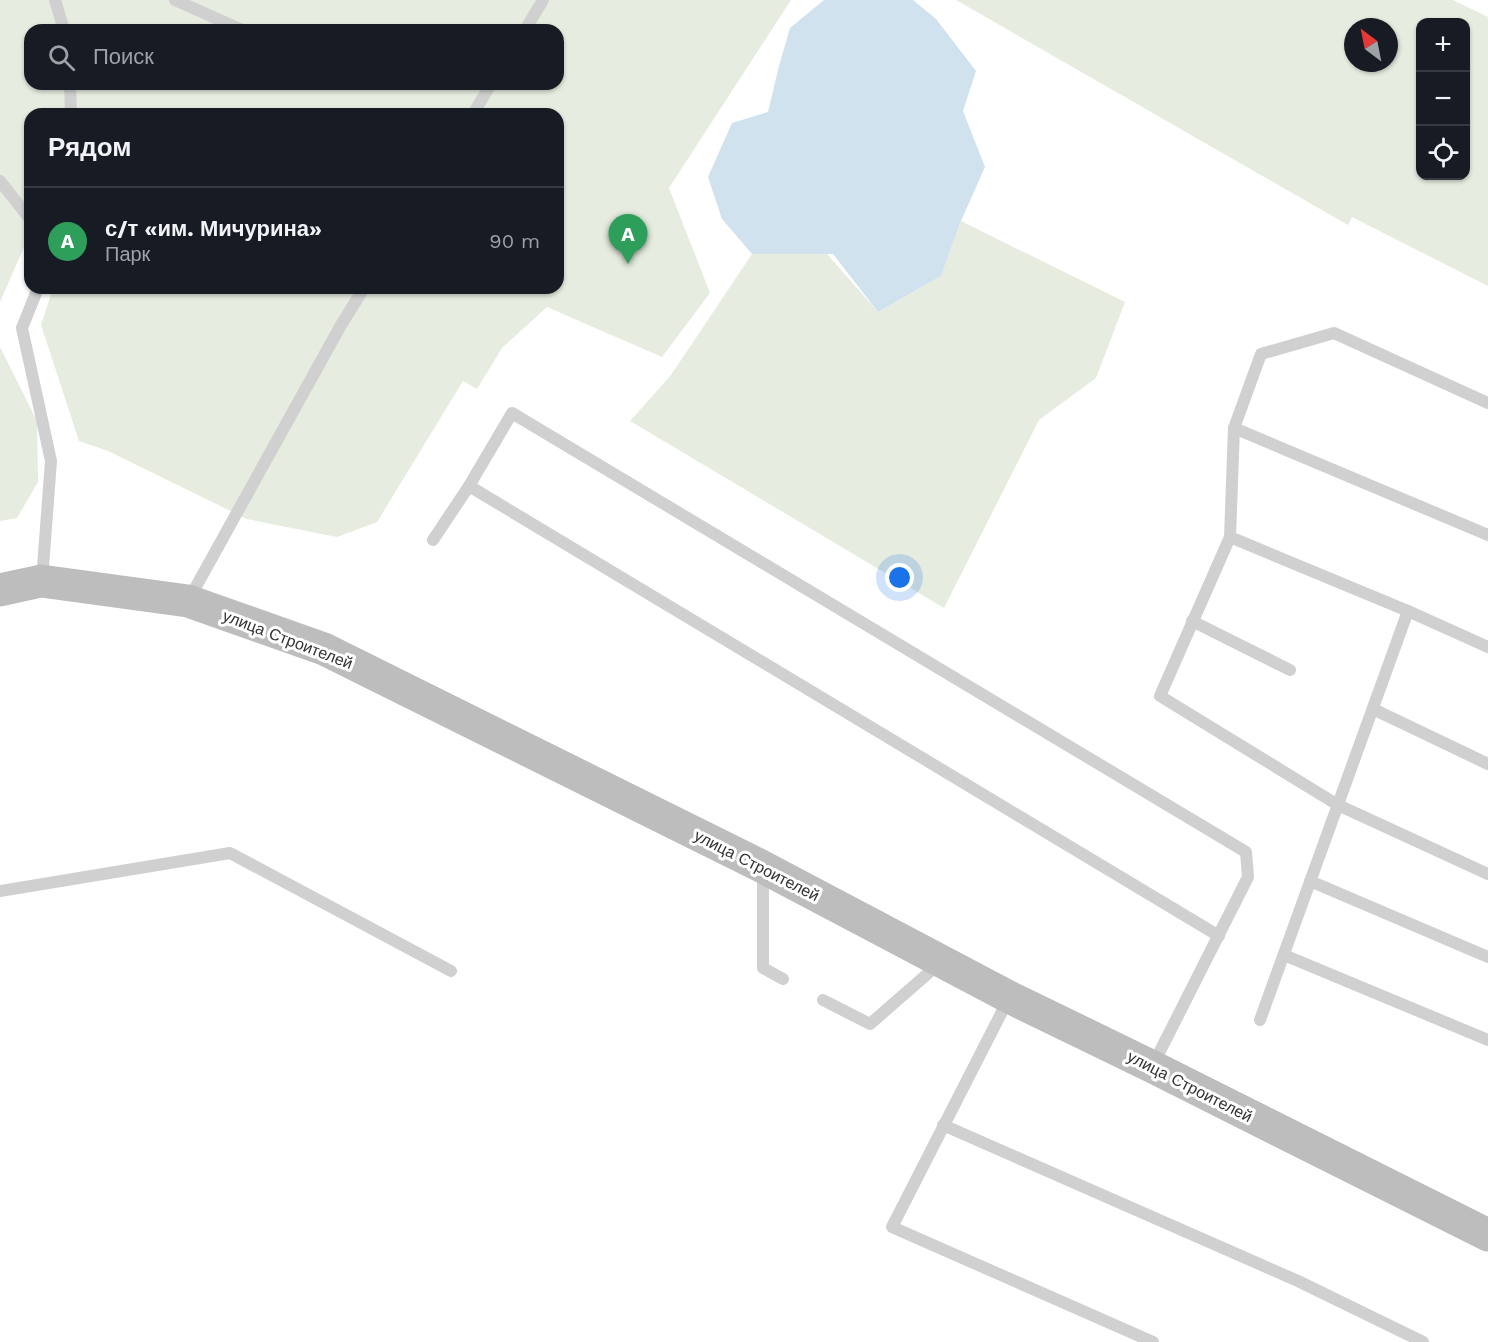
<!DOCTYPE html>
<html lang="ru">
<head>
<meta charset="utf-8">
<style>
	body { margin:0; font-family:"Work Sans",sans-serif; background:#20242c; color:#f1f3f6 }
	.controls { position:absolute; right:18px; top:18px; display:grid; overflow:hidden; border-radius:12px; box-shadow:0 2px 4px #0004 }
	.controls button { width:54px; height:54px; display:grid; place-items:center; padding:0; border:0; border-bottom:2px solid #363941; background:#171b24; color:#f1f3f6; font:30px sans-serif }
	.compass { position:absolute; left:1344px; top:18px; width:54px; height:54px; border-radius:50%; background:#171b24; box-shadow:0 2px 4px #0004; rotate:328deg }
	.you { position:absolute; left:900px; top:578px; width:21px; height:21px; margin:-15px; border:4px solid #fff; border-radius:50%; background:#1a73e8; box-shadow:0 0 0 9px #1a73e833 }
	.badge { display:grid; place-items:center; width:39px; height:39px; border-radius:50%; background:#ea580c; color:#fff; font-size:20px; font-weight:700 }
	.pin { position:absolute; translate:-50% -50px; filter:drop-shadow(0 2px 3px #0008) }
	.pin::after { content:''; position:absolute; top:32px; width:21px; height:18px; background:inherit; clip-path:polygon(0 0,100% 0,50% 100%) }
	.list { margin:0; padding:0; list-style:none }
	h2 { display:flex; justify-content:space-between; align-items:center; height:78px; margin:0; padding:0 24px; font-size:26px }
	h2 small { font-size:20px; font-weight:400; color:#9ea1a6 }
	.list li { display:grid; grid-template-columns:39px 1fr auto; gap:18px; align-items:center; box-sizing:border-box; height:108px; padding:0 24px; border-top:2px solid #363941 }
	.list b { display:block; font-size:22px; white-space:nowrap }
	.list p { margin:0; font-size:20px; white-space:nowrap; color:#9ea1a6 }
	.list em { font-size:20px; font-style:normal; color:#9ea1a6 }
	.icon { flex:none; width:33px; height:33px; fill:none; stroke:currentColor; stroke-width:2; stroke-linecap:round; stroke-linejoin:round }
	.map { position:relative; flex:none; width:1488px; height:1342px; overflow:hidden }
	.search { position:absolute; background:#171b24; box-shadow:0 2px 4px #0004; left:24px; top:24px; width:540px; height:66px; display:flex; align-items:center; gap:15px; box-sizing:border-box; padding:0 21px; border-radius:18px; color:#9ea1a6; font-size:22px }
	.panel { position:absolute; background:#171b24; box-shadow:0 2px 4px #0004; left:24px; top:108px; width:540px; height:186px; border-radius:18px }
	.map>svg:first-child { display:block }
	.green { fill:#e6ecdf; fill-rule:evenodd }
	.water { fill:#cfe2ee }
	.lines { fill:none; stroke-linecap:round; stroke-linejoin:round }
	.service { stroke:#d0d0d0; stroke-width:12 }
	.secondary { stroke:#bdbdbd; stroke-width:33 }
	.labels { text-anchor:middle; stroke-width:6; stroke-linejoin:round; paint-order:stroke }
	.street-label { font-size:16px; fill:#333; stroke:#fff }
</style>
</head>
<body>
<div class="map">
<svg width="1488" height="1342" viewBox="0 0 1488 1342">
	<rect width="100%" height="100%" fill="#fff"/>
	<!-- green -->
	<g class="green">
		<path d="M 0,0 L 791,0 L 669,188 L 710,293 L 662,357 L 547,307 L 502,348 L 477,389 L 463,381 L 377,522 L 337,537 L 247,519 L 108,451 L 79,441 L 41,325 L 53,288 L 558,288 L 558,114 L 30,114 L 30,239 L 28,238 L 0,302 ZM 30,30 L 558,30 L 558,84 L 30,84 Z"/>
		<path d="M 956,0 L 1453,0 L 1488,17 L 1488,286 L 1352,217 L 1348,225 ZM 1466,22 L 1466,176 L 1420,176 L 1420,22 ZM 1353,27 L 1389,27 L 1389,63 L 1353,63 Z"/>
		<polygon points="961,221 1125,302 1096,378 1039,420 944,608 630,421 671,375 752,254 827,254 878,312 941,276"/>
		<polygon points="0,347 37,421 38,482 17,518 0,521"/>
	</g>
	<!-- water -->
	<polygon class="water" points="824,0 913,0 936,19 976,71 963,111 985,167 961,221 941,276 878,312 833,254 752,254 722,219 708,177 732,123 768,112 779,66 790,28"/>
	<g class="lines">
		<!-- service -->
		<g class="service">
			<polyline points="55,0 64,30"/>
			<polyline points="175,0 242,30"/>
			<polyline points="525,30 543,0"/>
			<polyline points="70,84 71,114"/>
			<polyline points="473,114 491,84"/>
			<polyline points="0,181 30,219"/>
			<polyline points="38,288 22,328 51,461 42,580"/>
			<polyline points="1488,403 1334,333 1261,354 1234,428 1230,537 1160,696 1338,805 1488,874"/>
			<polyline points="1234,428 1488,535"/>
			<polyline points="469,486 1219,936"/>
			<polyline points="1230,537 1408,611 1488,647"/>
			<polyline points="433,540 469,486 512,413 1246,852 1248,877 1153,1065"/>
			<polyline points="188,601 341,325 364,288"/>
			<polyline points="1192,621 1290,670"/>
			<polyline points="1373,709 1488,764"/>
			<polyline points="763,872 763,968 783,979"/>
			<polyline points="1310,881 1488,957"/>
			<polyline points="0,891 230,853 451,971"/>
			<polyline points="1284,955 1488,1040"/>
			<polyline points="1009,998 892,1227 1153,1342"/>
			<polyline points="823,1000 870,1024 940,963"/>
			<polyline points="1260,1020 1408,611"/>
			<polyline points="943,1125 1298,1281 1423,1342"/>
		</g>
		<!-- secondary -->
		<polyline class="secondary" points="0,590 41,581 188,601 324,649 763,867 1009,997 1153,1067 1488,1235"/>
	</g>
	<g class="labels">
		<!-- street labels -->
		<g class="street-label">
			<text transform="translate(288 639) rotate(21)" y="6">улица Строителей</text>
			<text transform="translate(757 865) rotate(27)" y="6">улица Строителей</text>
			<text transform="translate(1190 1086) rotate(27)" y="6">улица Строителей</text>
		</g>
	</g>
</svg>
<div class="controls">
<button>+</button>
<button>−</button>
<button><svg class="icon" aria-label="locate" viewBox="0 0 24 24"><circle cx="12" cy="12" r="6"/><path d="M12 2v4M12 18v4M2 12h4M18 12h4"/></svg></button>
</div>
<svg class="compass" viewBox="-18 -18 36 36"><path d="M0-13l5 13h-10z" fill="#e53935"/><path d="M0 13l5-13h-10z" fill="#9ea1a6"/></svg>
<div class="you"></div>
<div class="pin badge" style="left:628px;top:264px;background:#2e9e5b">A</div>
<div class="search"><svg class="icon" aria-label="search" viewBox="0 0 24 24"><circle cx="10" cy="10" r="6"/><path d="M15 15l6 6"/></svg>Поиск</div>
<section class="panel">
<h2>Рядом<small></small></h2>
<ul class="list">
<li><span class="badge" style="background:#2e9e5b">A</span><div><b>с/т «им. Мичурина»</b><p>Парк</p></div><em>90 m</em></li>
</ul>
</section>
</div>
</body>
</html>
